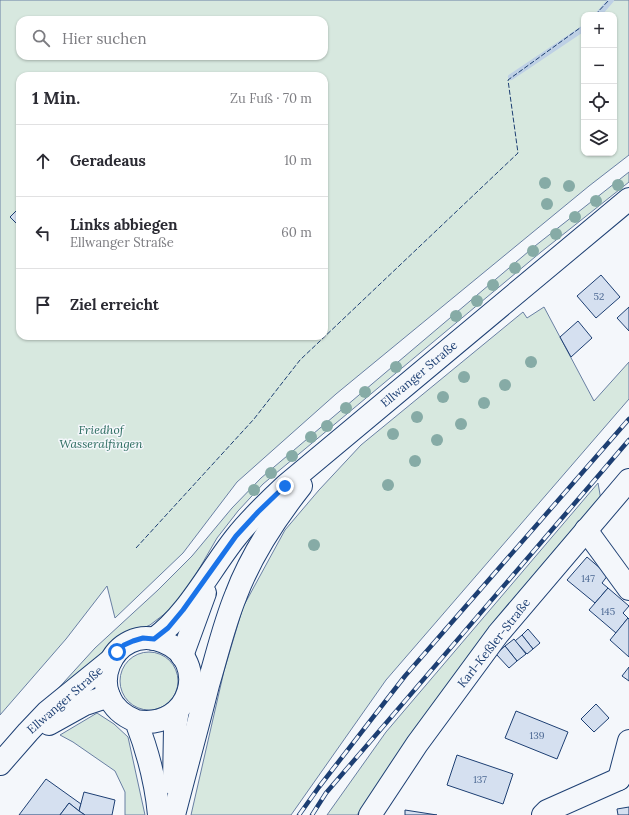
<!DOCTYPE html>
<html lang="de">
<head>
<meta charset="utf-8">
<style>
	body { margin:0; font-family:Lora,serif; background:#f7f7f7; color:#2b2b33 }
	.controls { position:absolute; right:12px; top:12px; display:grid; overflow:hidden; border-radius:8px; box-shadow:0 1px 3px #0004 }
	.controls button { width:36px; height:36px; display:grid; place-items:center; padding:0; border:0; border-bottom:1px solid #e1e1e2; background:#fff; color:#2b2b33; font:20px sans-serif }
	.stop { position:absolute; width:12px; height:12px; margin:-9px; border:3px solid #1a73e8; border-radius:50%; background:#fff }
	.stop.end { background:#1a73e8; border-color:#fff; box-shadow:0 1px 4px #0008 }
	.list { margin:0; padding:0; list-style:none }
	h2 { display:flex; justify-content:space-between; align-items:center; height:52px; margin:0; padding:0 16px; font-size:17px }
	h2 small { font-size:13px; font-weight:400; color:#7c7c81 }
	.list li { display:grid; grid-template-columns:26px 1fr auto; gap:12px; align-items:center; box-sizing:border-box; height:72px; padding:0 16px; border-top:1px solid #e1e1e2 }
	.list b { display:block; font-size:15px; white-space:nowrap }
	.list p { margin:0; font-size:13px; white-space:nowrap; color:#7c7c81 }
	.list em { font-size:13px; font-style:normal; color:#7c7c81 }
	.icon { flex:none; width:22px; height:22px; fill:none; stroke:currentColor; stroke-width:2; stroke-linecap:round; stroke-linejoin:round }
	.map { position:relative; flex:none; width:629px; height:815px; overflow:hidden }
	.search { position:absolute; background:#fff; box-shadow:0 1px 3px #0004; left:16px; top:16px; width:312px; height:44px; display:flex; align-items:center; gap:10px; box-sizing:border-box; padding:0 14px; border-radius:12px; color:#7c7c81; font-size:15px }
	.panel { position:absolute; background:#fff; box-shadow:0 1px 3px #0004; left:16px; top:72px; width:312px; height:268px; border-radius:12px }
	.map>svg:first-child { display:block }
	.green { fill:#d7e8df; stroke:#687fa3; fill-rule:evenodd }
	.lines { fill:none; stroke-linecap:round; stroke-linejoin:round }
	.stream { stroke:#bed0e5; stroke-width:6 }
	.building { fill:#d5e0f0; stroke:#1d3f73 }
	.minor-casing { stroke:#1d3f73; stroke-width:24 }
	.major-casing { stroke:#1d3f73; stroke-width:24 }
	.minor { stroke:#f4f7fb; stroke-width:22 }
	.major { stroke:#f4f7fb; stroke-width:22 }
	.rail-casing { stroke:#1d3f73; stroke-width:4.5 }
	.rail { stroke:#f4f7fb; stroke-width:3; stroke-dasharray:9; stroke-linecap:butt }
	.fence { stroke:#1d3f73; stroke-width:1; stroke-dasharray:5 2; stroke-linecap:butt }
	.tree { fill:#86aba6 }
	.route { stroke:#1a73e8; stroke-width:5 }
	.labels { text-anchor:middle; stroke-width:3; stroke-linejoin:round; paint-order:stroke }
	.number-label { font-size:10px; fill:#4b6792 }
	.street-label { font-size:12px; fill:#1d3f73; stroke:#f4f7fb }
	.park-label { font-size:12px; font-style:italic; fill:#2c6c60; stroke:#f4f7fb }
</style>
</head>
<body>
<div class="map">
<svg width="629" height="815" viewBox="0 0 629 815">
	<rect width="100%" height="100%" fill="#f4f7fb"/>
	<!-- green -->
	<g class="green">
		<path d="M 0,0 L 629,0 L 629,155 L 589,186 L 336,394 L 237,482 L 183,553 L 115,618 L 107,586 L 66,639 L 0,715 ZM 584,15 L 614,15 L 614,153 L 584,153 ZM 20,20 L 324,20 L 324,56 L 20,56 ZM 20,76 L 324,76 L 324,336 L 20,336 Z"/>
		<polygon points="629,172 629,182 541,252 263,484 238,511 217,538 188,588 171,609 150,625 123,637 54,693 95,648 158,590 192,556 232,508 261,478 535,246"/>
		<polygon points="544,307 594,401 629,362 629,399 386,680 291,815 191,815 224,671 243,607 285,530 319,490 361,445 523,312 527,318"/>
		<polygon points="598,483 601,500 377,787 357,815 327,815 386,732"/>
		<circle cx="149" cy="681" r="29"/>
		<polygon points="97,713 114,724 128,737 145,815 125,815 125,792 115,771 73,742 60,735"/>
	</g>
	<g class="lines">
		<!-- stream -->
		<g class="stream">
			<polyline points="598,15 611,0"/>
			<polyline points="511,77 584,28"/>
		</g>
	</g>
	<!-- building -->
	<g class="building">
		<polygon points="20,207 20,227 10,217"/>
		<polygon points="601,275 620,297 596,318 577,296"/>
		<polygon points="629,307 629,331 617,318"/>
		<polygon points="578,321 592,338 571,357 560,337"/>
		<polygon points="587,557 608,575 602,583 608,588 595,603 567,580"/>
		<polygon points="608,588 629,606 623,613 628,618 616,633 589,610"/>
		<polygon points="628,618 629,619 629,657 610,640"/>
		<polygon points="528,629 540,643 533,649 522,635"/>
		<polygon points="522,635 533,649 527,654 515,641"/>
		<polygon points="514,639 526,654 517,661 505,646"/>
		<polygon points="505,646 517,661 509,668 496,654"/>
		<polygon points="629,667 629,681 622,676"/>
		<polygon points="596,704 609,718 594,732 581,719"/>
		<polygon points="516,711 568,732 557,759 505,738"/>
		<polygon points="457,755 513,774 503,804 447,785"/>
		<polygon points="46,779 81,804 79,811 69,803 60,815 19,815"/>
		<polygon points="84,792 115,800 112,815 85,815 79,811"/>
		<polygon points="69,803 79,811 85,815 60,815"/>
		<polygon points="629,807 629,815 618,815 617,809"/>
		<polygon points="405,810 437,815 405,815"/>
	</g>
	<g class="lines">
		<!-- minor casing -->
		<g class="minor-casing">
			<g id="minor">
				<polyline points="586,530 629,589"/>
				<polyline points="619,779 629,741"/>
				<polyline points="370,815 417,744 498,634 629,480"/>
				<polyline points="543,815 547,811 619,779"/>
			</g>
		</g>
		<!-- major casing -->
		<g class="major-casing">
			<g id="major">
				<path d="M 154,639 C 189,613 209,571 236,537 C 251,518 268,502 285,486 L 629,199"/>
				<polyline points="182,656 205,593"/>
				<path d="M 136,721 C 192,731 210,660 164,642 C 113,620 78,698 136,721 C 148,752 156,782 159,815"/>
				<polyline points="49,724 85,704 109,696"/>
				<polyline points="0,764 28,732 47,712 111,660"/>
				<polyline points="174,784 175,728 178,710"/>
				<path d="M 174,815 C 185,772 197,729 208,685 C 217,655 224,624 236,595 C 251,555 275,519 301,486"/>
			</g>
		</g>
		<!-- minor -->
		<use href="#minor" class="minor"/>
		<!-- major -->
		<use href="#major" class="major"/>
		<!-- rail casing -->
		<g class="rail-casing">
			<g id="rail">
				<polyline points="299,815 319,787 405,676 629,419"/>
				<polyline points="312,815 326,793 629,440"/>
			</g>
		</g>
		<!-- rail -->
		<use href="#rail" class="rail"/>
		<!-- fence -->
		<g class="fence">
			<polyline points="595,15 609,0"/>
			<polyline points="136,548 254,419 300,360 518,153 508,80 584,25"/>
		</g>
	</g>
	<!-- trees -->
	<g class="tree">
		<circle cx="545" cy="183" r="6"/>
		<circle cx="618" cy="185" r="6"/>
		<circle cx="569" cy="186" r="6"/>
		<circle cx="596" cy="201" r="6"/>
		<circle cx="547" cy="204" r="6"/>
		<circle cx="575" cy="217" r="6"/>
		<circle cx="556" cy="234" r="6"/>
		<circle cx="533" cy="251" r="6"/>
		<circle cx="515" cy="268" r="6"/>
		<circle cx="493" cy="285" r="6"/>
		<circle cx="477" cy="301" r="6"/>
		<circle cx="456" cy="316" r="6"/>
		<circle cx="531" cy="362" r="6"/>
		<circle cx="396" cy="367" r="6"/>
		<circle cx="464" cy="377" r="6"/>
		<circle cx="505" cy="385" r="6"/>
		<circle cx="365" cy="392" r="6"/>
		<circle cx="443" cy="397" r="6"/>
		<circle cx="484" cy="403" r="6"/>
		<circle cx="346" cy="408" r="6"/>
		<circle cx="417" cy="417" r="6"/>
		<circle cx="461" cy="424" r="6"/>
		<circle cx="327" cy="426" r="6"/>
		<circle cx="393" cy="434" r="6"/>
		<circle cx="311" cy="437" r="6"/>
		<circle cx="437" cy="440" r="6"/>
		<circle cx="292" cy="456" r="6"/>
		<circle cx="415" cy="461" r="6"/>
		<circle cx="271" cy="473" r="6"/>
		<circle cx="388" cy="485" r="6"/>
		<circle cx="254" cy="490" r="6"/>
		<circle cx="314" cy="545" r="6"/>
	</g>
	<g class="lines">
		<!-- route -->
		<polyline class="route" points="117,652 124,645 133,641 143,638 154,639 168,628 183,610 236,536 258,512 285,486"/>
	</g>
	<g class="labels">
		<!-- number labels -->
		<g class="number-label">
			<text x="599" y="300">52</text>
			<text x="588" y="582">147</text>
			<text x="608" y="615">145</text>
			<text x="537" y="739">139</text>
			<text x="480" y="783">137</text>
		</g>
		<!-- street labels -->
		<g class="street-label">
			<text transform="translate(419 374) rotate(-40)" y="4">Ellwanger Straße</text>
			<text transform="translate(494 643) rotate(-52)" y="4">Karl-Keßler-Straße</text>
			<text transform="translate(65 700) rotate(-41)" y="4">Ellwanger Straße</text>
		</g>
		<!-- park labels -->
		<g class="park-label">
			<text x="101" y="434">Friedhof<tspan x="101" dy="14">Wasseralfingen</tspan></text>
		</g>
	</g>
</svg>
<div class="controls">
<button>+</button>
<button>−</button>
<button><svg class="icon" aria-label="locate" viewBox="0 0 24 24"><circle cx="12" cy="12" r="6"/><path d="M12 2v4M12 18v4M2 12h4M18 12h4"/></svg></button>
<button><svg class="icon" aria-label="layers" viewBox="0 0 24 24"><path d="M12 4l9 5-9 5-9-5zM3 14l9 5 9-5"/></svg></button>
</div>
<div class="stop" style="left:117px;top:652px"></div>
<div class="stop end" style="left:285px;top:486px"></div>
<div class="search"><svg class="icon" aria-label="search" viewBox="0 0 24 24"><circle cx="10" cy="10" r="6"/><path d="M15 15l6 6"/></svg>Hier suchen</div>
<section class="panel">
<h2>1 Min.<small>Zu Fuß · 70 m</small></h2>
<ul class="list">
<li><svg class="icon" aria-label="ahead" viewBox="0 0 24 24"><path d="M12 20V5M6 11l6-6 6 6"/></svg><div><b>Geradeaus</b></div><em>10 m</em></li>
<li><svg class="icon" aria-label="left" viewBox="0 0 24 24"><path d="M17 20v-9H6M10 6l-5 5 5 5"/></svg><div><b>Links abbiegen</b><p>Ellwanger Straße</p></div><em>60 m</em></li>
<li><svg class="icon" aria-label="arrive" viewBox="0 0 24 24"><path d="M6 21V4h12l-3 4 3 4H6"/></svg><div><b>Ziel erreicht</b></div></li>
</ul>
</section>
</div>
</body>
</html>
